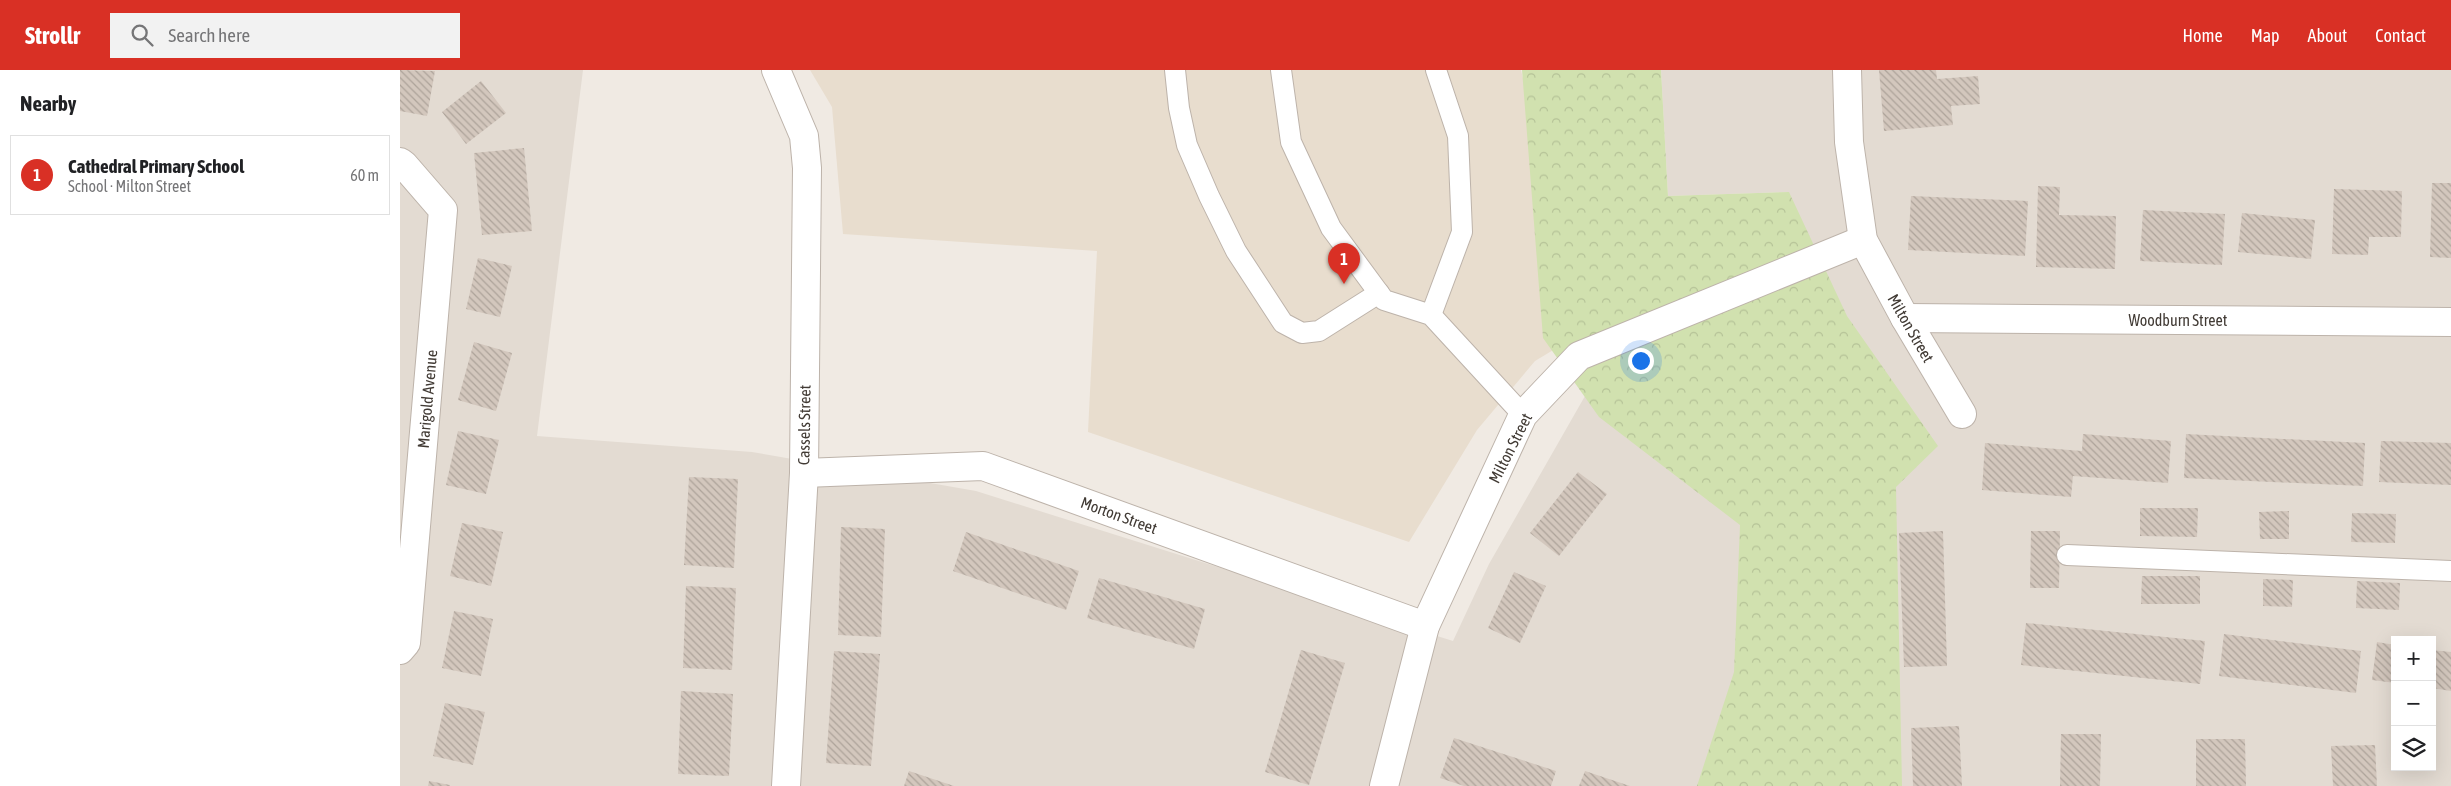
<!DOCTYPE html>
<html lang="en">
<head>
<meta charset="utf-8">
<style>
	body { margin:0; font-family:"Asap Condensed",sans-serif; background:#f2f2f2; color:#202124 }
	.controls { position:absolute; right:15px; bottom:15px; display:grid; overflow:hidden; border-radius:0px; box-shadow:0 5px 20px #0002 }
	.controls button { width:45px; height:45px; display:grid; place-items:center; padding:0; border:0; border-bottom:1px solid #e0e0e0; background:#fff; color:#202124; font:25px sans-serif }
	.you { position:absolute; left:1240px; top:290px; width:18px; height:18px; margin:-12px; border:4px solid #fff; border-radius:50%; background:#1a73e8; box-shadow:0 0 0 8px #1a73e833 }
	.badge { display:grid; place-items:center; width:32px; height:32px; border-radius:50%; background:#d93025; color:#fff; font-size:16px; font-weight:700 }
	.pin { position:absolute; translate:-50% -41px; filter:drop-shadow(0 1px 2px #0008) }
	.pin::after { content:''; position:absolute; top:26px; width:18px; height:15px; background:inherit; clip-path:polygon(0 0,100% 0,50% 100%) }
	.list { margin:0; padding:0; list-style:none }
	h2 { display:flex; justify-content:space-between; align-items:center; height:65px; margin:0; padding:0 20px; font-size:21px }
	h2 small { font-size:16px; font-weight:400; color:#757577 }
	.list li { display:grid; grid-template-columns:32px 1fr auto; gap:15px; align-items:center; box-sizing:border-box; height:80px; margin:0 10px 10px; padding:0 10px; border:1px solid #e0e0e0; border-radius:0px }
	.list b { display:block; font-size:19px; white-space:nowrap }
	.list p { margin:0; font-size:16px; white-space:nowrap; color:#757577 }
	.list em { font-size:16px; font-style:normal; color:#757577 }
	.icon { flex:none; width:28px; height:28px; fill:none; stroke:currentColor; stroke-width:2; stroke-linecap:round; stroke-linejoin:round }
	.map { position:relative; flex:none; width:2051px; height:716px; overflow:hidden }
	header { display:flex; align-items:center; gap:30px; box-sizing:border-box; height:70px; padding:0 25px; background:#d93025; color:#fff }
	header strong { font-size:24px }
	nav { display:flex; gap:28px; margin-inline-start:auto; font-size:18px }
	.search { width:350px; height:45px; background:#f2f2f2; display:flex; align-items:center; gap:12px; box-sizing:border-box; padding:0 18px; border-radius:0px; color:#757577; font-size:19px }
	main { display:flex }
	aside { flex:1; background:#fff }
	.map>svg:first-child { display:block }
	.residential { fill:#e3dbd2; fill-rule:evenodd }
	.education { fill:#e8ddce }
	.forest { fill:url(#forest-crowns) }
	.building { fill:url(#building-back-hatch) }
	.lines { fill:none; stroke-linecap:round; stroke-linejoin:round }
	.service-casing { stroke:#bdb3aa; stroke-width:22 }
	.minor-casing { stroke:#bdb3aa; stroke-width:30 }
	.service { stroke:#fff; stroke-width:20 }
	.minor { stroke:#fff; stroke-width:28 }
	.labels { text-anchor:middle; stroke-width:4; stroke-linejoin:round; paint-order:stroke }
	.street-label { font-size:16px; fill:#413a34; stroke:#fff }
</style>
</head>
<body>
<header>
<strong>Strollr</strong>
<div class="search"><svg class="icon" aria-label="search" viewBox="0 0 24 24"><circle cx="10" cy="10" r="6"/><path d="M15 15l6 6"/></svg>Search here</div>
<nav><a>Home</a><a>Map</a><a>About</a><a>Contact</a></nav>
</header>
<main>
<aside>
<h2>Nearby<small></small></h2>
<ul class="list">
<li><span class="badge">1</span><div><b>Cathedral Primary School</b><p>School · Milton Street</p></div><em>60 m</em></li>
</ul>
</aside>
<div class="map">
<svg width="2051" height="716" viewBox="0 0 2051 716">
	<defs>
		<pattern id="forest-crowns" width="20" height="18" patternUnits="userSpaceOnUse" patternTransform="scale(1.25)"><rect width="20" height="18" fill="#d1e1af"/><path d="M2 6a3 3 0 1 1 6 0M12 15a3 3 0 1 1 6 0" fill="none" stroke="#b5c297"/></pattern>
		<pattern id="building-back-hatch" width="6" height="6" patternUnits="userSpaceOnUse" patternTransform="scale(1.25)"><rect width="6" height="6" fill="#d3c7bd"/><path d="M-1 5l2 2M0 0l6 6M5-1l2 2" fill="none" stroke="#ada39a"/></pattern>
	</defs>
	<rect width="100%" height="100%" fill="#f0eae3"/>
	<!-- residential -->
	<path class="residential" d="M 0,0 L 183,0 L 137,366 L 352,382 L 576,421 L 1053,571 L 1089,494 L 1185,326 L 1388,122 L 1268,126 L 1261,0 L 2051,0 L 2051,716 L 0,716 ZM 1995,570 L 2032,570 L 2032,697 L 1995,697 Z"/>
	<!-- education -->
	<polygon class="education" points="410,0 1121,0 1151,129 1208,247 1135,291 1077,360 1009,472 688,362 697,181 443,164 432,37"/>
	<!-- forest -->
	<polygon class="forest" points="1122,0 1261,0 1268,126 1389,122 1447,246 1538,376 1496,417 1502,716 1297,716 1334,602 1340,455 1199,347 1143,268"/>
	<!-- building -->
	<g class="building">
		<polygon points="0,0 35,1 27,46 0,41"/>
		<polygon points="1479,0 1536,0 1537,9 1578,6 1580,34 1551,36 1553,55 1484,61"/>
		<polygon points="81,11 106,43 66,74 42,42"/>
		<polygon points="124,78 132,161 82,165 74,83"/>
		<polygon points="2032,113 2051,113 2051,188 2030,187"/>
		<polygon points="1638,116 1660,117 1659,145 1716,146 1715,199 1636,197"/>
		<polygon points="1934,119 2002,121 2001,167 1969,167 1968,185 1932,184"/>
		<polygon points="1511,126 1628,131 1625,186 1508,180"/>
		<polygon points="1743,140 1825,144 1822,195 1740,191"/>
		<polygon points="1842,143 1915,150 1911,189 1838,182"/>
		<polygon points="78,188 112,196 100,247 66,239"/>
		<polygon points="74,272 112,283 96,341 58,330"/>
		<polygon points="58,361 99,370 86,424 46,415"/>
		<polygon points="1683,364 1771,371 1768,413 1673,406 1671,427 1582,420 1585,373 1682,381"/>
		<polygon points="1786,364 1965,373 1963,416 1784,408"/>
		<polygon points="1981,371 2051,373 2051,415 1979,412"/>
		<polygon points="1178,402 1207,424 1159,486 1130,463"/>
		<polygon points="289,407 338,409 334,498 284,495"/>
		<polygon points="1740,438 1798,438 1797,467 1740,466"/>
		<polygon points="1889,441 1889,469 1860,469 1859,442"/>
		<polygon points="1952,443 1996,444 1995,473 1951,472"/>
		<polygon points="62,453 103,462 91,516 50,506"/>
		<polygon points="441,457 485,459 481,567 438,565"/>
		<polygon points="1543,461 1547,596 1504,597 1499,463"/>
		<polygon points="1631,461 1660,461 1659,518 1630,518"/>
		<polygon points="566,462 679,501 666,540 553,501"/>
		<polygon points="1114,502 1146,516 1120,573 1088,558"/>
		<polygon points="1742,506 1800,506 1800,534 1741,534"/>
		<polygon points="699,508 805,539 794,579 687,548"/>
		<polygon points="1863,509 1893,510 1892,537 1863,536"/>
		<polygon points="1957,511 2000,513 1999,540 1956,538"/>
		<polygon points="286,516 336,518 332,600 283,598"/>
		<polygon points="54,541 93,549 81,606 42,598"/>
		<polygon points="1626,553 1805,571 1800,614 1621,595"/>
		<polygon points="1824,564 1961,581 1956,623 1819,606"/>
		<polygon points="1977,572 1995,575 1995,613 1972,610"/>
		<polygon points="901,580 945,593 909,715 865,702"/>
		<polygon points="2032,580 2051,582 2051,621 2032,618"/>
		<polygon points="434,581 480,584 471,696 426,693"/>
		<polygon points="281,621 333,624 329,706 278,704"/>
		<polygon points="45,633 85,642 73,695 33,686"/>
		<polygon points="1559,656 1562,716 1513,716 1511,658"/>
		<polygon points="1661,664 1701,664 1700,716 1660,716"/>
		<polygon points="1054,668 1156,701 1151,716 1064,716 1040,708"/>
		<polygon points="1796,669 1845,669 1846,716 1796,716"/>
		<polygon points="1975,675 1977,716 1933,716 1931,676"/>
		<polygon points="509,701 554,716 504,716"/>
		<polygon points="1185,701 1230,716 1179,716"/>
		<polygon points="29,711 50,715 50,716 28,716"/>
	</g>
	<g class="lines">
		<!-- service casing -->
		<g class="service-casing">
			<g id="service">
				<polyline points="775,0 779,38 787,75 809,126 836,181 883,253 902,263 919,261 979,223"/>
				<polyline points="881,0 891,72 931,158 984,230 1031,245 1123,345"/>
				<polyline points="1031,245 1062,162 1058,66 1036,0"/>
				<polyline points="1667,485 2051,501"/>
			</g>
		</g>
		<!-- minor casing -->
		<g class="minor-casing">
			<g id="minor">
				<polyline points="376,0 404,66 407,98 404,403 386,716"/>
				<polyline points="1447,0 1449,72 1463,170 1505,248 1562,344"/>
				<polyline points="0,92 4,95 43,140 6,573 0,580"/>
				<polyline points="1505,248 2051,252"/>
				<polyline points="404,403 583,396 1025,556"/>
				<polyline points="984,716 1025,556 1123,345 1179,286 1463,170"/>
			</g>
		</g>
		<!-- service -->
		<use href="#service" class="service"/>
		<!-- minor -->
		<use href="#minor" class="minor"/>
	</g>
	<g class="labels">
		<!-- street labels -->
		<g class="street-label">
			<text x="1778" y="256">Woodburn Street</text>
			<text transform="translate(1511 258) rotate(60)" y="6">Milton Street</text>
			<text transform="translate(27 329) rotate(-85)" y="6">Marigold Avenue</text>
			<text transform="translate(404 355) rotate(-89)" y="6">Cassels Street</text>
			<text transform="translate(1110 378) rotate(-63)" y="6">Milton Street</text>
			<text transform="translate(719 445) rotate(20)" y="6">Morton Street</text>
		</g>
	</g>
</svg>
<div class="controls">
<button>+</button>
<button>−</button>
<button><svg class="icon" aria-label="layers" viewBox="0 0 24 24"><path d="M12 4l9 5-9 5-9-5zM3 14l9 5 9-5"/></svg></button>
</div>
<div class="you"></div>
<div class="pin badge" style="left:944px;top:214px">1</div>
</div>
</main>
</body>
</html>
